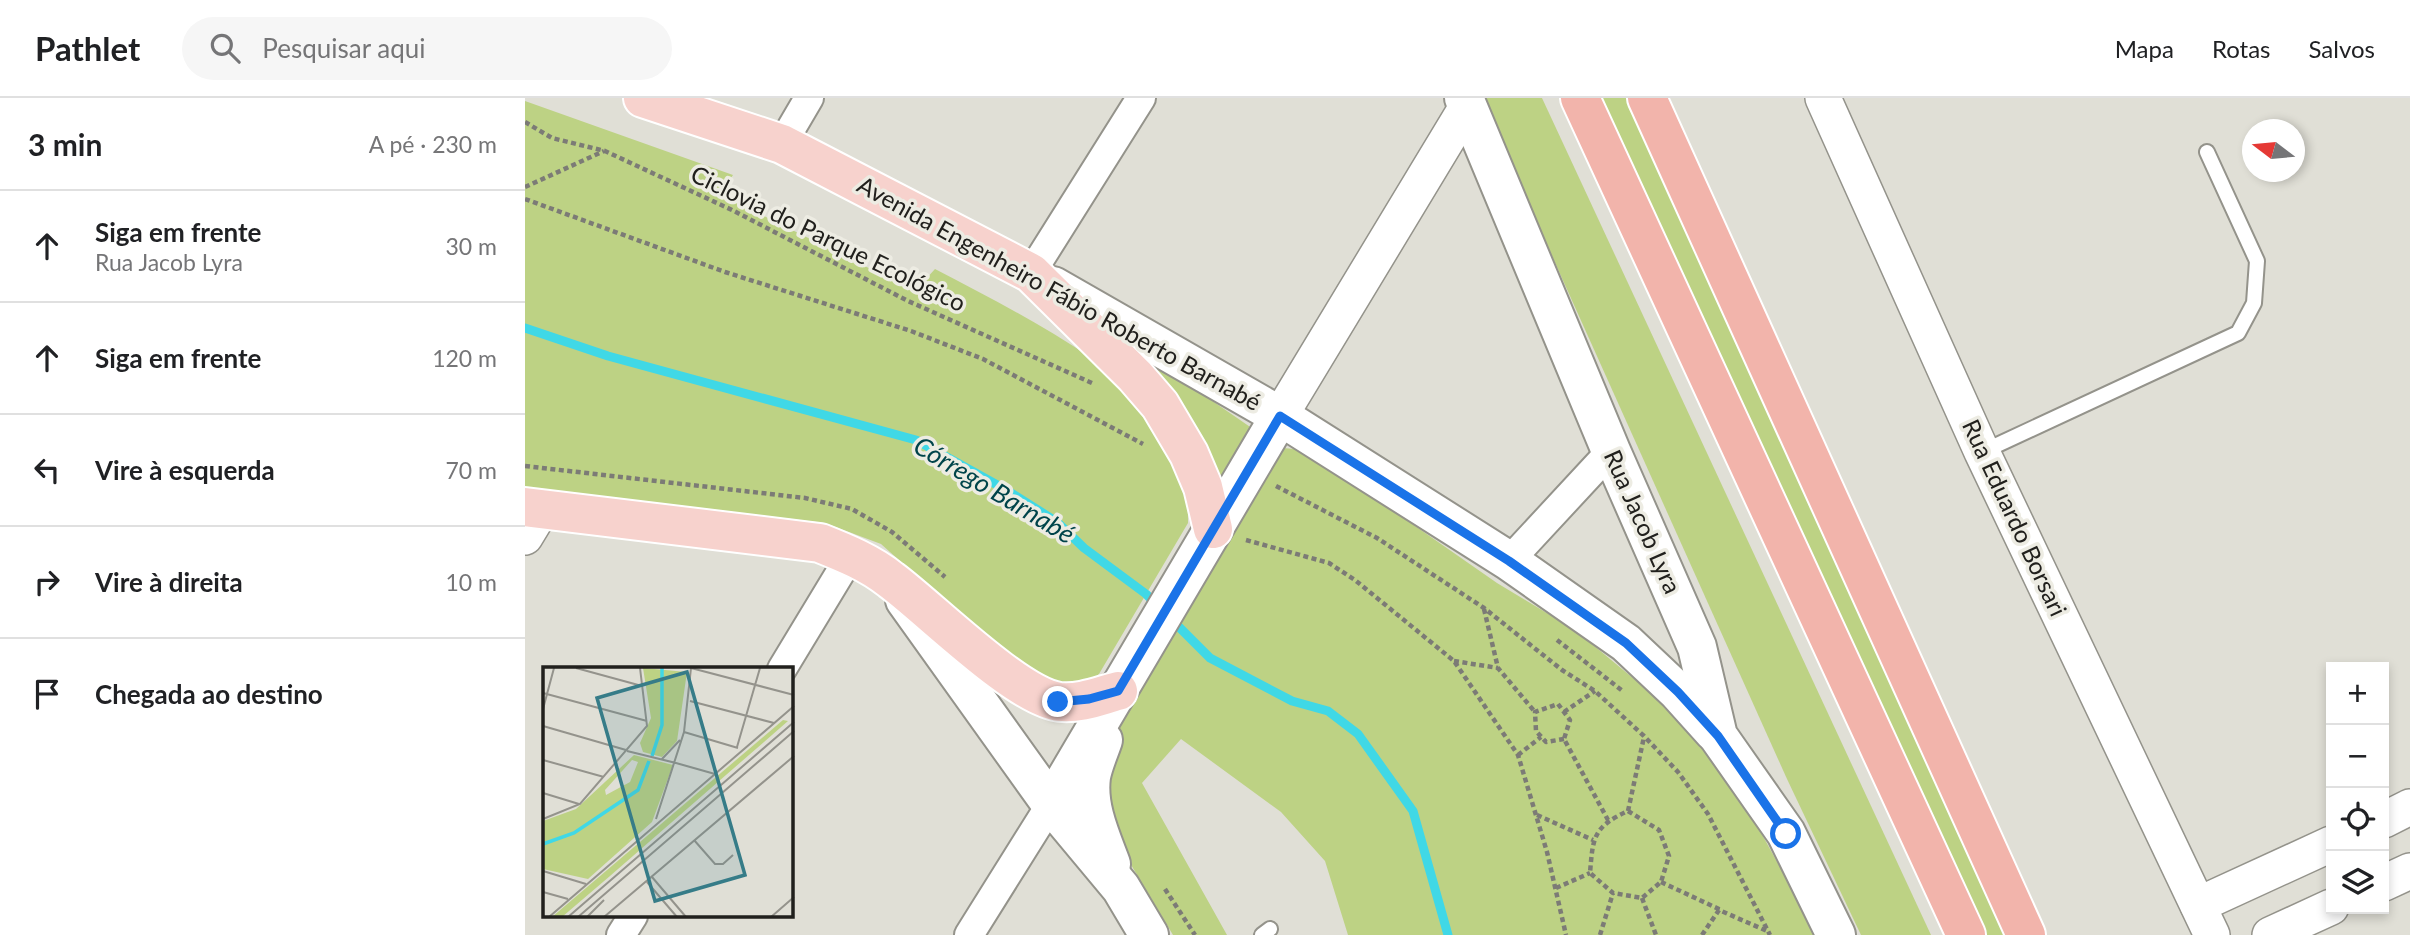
<!DOCTYPE html>
<html lang="pt">
<head>
<meta charset="utf-8">
<style>
	body { margin:0; font-family:Lato,sans-serif; background:#f6f6f6; color:#202124 }
	.controls { position:absolute; right:21px; bottom:21px; display:grid; overflow:hidden; border-radius:0px; box-shadow:0 4px 10px #0003 }
	.controls button { width:63px; height:63px; display:grid; place-items:center; padding:0; border:0; border-bottom:2px solid #e0e0e0; background:#fff; color:#202124; font:35px sans-serif }
	.compass { position:absolute; left:1717px; top:21px; width:63px; height:63px; border-radius:50%; background:#fff; box-shadow:0 4px 10px #0003; rotate:286deg }
	.stop { position:absolute; width:21px; height:21px; margin:-16px; border:5px solid #1a73e8; border-radius:50%; background:#fff }
	.stop.end { background:#1a73e8; border-color:#fff; box-shadow:0 2px 7px #0008 }
	.list { margin:0; padding:0; list-style:none }
	h2 { display:flex; justify-content:space-between; align-items:center; height:91px; margin:0; padding:0 28px; font-size:30px }
	h2 small { font-size:23px; font-weight:400; color:#757577 }
	.list li { display:grid; grid-template-columns:46px 1fr auto; gap:21px; align-items:center; box-sizing:border-box; height:112px; padding:0 28px; border-top:2px solid #e0e0e0 }
	.list b { display:block; font-size:26px; white-space:nowrap }
	.list p { margin:0; font-size:23px; white-space:nowrap; color:#757577 }
	.list em { font-size:23px; font-style:normal; color:#757577 }
	.icon { flex:none; width:38px; height:38px; fill:none; stroke:currentColor; stroke-width:2; stroke-linecap:round; stroke-linejoin:round }
	.map { position:relative; flex:none; width:1885px; height:837px; overflow:hidden }
	header { display:flex; align-items:center; gap:42px; box-sizing:border-box; height:98px; padding:0 35px; background:#fff; border-bottom:2px solid #e0e0e0 }
	header strong { font-size:33px }
	nav { display:flex; gap:38px; margin-inline-start:auto; font-size:24px }
	.search { width:490px; height:63px; background:#f6f6f6; display:flex; align-items:center; gap:18px; box-sizing:border-box; padding:0 24px; border-radius:38px; color:#757577; font-size:26px }
	main { display:flex }
	aside { flex:1; background:#fff }
	.map>svg:first-child { display:block }
	.green { fill:#bdd284 }
	.lines { fill:none; stroke-linecap:round; stroke-linejoin:round }
	.stream { stroke:#40d8e6; stroke-width:9 }
	.service-casing { stroke:#94938b; stroke-width:18 }
	.minor-casing { stroke:#94938b; stroke-width:32 }
	.tertiary-casing { stroke:#94938b; stroke-width:38 }
	.secondary-casing { stroke:#94938b; stroke-width:42 }
	.primary-casing { stroke:#fff; stroke-width:42 }
	.motorway-casing { stroke:#fff; stroke-width:42 }
	.path { stroke:#7c7b76; stroke-width:4.5; stroke-dasharray:5 3.5; stroke-linecap:butt }
	.service { stroke:#fff; stroke-width:14 }
	.minor { stroke:#fff; stroke-width:28 }
	.tertiary { stroke:#fff; stroke-width:35 }
	.secondary { stroke:#fff; stroke-width:38 }
	.primary { stroke:#f7d2cd; stroke-width:38 }
	.motorway { stroke:#f2b4ab; stroke-width:38 }
	.route { stroke:#1a73e8; stroke-width:9 }
	.labels { text-anchor:middle; stroke-width:7; stroke-linejoin:round; paint-order:stroke }
	.street-label { font-size:24px; fill:#21201d; stroke:#edece3 }
	.water-label { font-size:26px; font-style:italic; fill:#00444a; stroke:#edece3 }
	.inset-river { fill:none; stroke:#40d8e6; stroke-width:3.5 }
	.inset-road { fill:none; stroke:#94938c; stroke-width:2 }
	.view { fill:#367c88; fill-opacity:0.15; stroke:#367c88; stroke-width:3.5 }
	.inset-edge { fill:none; stroke:#21201d; stroke-width:3.5 }
</style>
</head>
<body>
<header>
<strong>Pathlet</strong>
<div class="search"><svg class="icon" aria-label="search" viewBox="0 0 24 24"><circle cx="10" cy="10" r="6"/><path d="M15 15l6 6"/></svg>Pesquisar aqui</div>
<nav><a>Mapa</a><a>Rotas</a><a>Salvos</a></nav>
</header>
<main>
<aside>
<h2>3 min<small>A pé · 230 m</small></h2>
<ul class="list">
<li><svg class="icon" aria-label="ahead" viewBox="0 0 24 24"><path d="M12 20V5M6 11l6-6 6 6"/></svg><div><b>Siga em frente</b><p>Rua Jacob Lyra</p></div><em>30 m</em></li>
<li><svg class="icon" aria-label="ahead" viewBox="0 0 24 24"><path d="M12 20V5M6 11l6-6 6 6"/></svg><div><b>Siga em frente</b></div><em>120 m</em></li>
<li><svg class="icon" aria-label="left" viewBox="0 0 24 24"><path d="M17 20v-9H6M10 6l-5 5 5 5"/></svg><div><b>Vire à esquerda</b></div><em>70 m</em></li>
<li><svg class="icon" aria-label="right" viewBox="0 0 24 24"><path d="M7 20v-9h11M14 6l5 5-5 5"/></svg><div><b>Vire à direita</b></div><em>10 m</em></li>
<li><svg class="icon" aria-label="arrive" viewBox="0 0 24 24"><path d="M6 21V4h12l-3 4 3 4H6"/></svg><div><b>Chegada ao destino</b></div></li>
</ul>
</aside>
<div class="map">
<svg width="1885" height="837" viewBox="0 0 1885 837">
	<rect width="100%" height="100%" fill="#e0dfd6"/>
	<!-- green -->
	<g class="green">
		<polygon points="956,0 1017,0 1406,837 1336,837 1262,681"/>
		<polygon points="1074,0 1106,0 1485,837 1452,837"/>
		<path d="M 0,3 L 208,77 L 195,96 L 390,193 L 410,171 C 462,198 516,226 565,259 C 593,278 647,350 659,383 C 663,396 663,412 663,425 L 574,576 L 558,590 L 514,587 L 356,446 L 300,425 L 0,389 Z"/>
		<polygon points="609,249 731,333 697,381 679,347"/>
		<polygon points="758,350 781,352 972,485 1050,532 1126,595 1199,667 1292,837 823,837 800,763 756,714 656,641 617,685 702,837 648,837 593,745 578,708 593,619"/>
	</g>
	<g class="lines">
		<!-- stream -->
		<g class="stream">
			<polyline points="0,230 83,258 391,342 483,393 532,424 559,450 621,496 633,508"/>
			<polyline points="645,520 685,560 767,603 803,613 833,636 888,713 923,837"/>
		</g>
		<!-- service casing -->
		<g class="service-casing">
			<g id="service">
				<polyline points="1457,354 1713,235 1729,205 1732,163 1682,54"/>
				<polyline points="737,837 745,831"/>
			</g>
		</g>
		<!-- minor casing -->
		<g class="minor-casing">
			<g id="minor">
				<polyline points="257,46 284,0"/>
				<polyline points="506,175 616,0"/>
				<polyline points="984,463 1086,353"/>
				<polyline points="257,571 326,457"/>
				<polyline points="96,837 108,818"/>
				<polyline points="444,837 526,706"/>
			</g>
		</g>
		<!-- tertiary casing -->
		<g class="tertiary-casing">
			<g id="tertiary">
				<polyline points="1298,0 1457,354 1687,837"/>
				<polyline points="755,318 943,7"/>
				<polyline points="0,439 17,411"/>
				<polyline points="1859,722 1885,709"/>
				<polyline points="1859,785 1885,773"/>
				<polyline points="1673,807 1806,746"/>
				<polyline points="1745,837 1806,809"/>
			</g>
		</g>
		<!-- secondary casing -->
		<g class="secondary-casing">
			<g id="secondary">
				<polyline points="939,0 1086,353 1172,549 1193,638 1261,735 1311,837"/>
				<polyline points="528,188 755,318 984,463 1101,545 1153,594 1189,634"/>
				<polyline points="380,502 526,706 596,790 624,837"/>
				<path d="M 578,642 C 574,654 568,667 566,679 C 562,709 576,739 586,766"/>
				<polyline points="526,706 755,318"/>
			</g>
		</g>
		<!-- primary casing -->
		<g class="primary-casing">
			<g id="primary">
				<polyline points="118,0 257,46 506,175 610,278 635,307 664,356 678,389 688,431"/>
				<path d="M 0,409 L 295,445 C 320,455 345,465 366,482 C 404,510 492,599 535,604 C 555,606 574,598 593,593"/>
			</g>
		</g>
		<!-- motorway casing -->
		<g class="motorway-casing">
			<g id="motorway">
				<polyline points="1055,0 1441,837"/>
				<polyline points="1122,0 1501,837"/>
			</g>
		</g>
		<!-- path -->
		<g class="path">
			<polyline points="0,24 27,40 80,53 207,112 383,203 567,285"/>
			<polyline points="0,89 79,53"/>
			<polyline points="0,101 200,174 386,233 458,261 618,346"/>
			<polyline points="0,368 280,400 327,411 367,434 420,479"/>
			<polyline points="751,388 852,440 959,510 1037,572 1070,593 1119,638 1153,674 1183,716 1245,837"/>
			<polyline points="721,442 804,465 830,482 929,563 993,657 1022,754 1041,837"/>
			<polyline points="959,511 973,570 1010,614"/>
			<polyline points="1032,542 1099,594"/>
			<polyline points="929,563 973,570"/>
			<polyline points="1039,614 1070,593"/>
			<polyline points="1039,641 1021,644 1011,633 1010,614 1033,606 1045,622 1039,641 1083,722"/>
			<polyline points="993,657 1016,639"/>
			<path d="M 1103,713 L 1134,732 L 1144,758 L 1136,784 L 1117,800 L 1088,795 L 1065,775 C 1068,739 1068,729 1103,713 Z"/>
			<polyline points="1103,713 1119,639"/>
			<polyline points="1012,717 1068,742"/>
			<polyline points="1136,784 1196,812"/>
			<polyline points="1031,790 1065,775"/>
			<polyline points="640,791 670,837"/>
			<polyline points="1117,800 1131,837"/>
			<polyline points="1075,837 1088,795"/>
			<polyline points="1177,837 1194,812 1242,833"/>
		</g>
		<!-- service -->
		<use href="#service" class="service"/>
		<!-- minor -->
		<use href="#minor" class="minor"/>
		<!-- tertiary -->
		<use href="#tertiary" class="tertiary"/>
		<!-- secondary -->
		<use href="#secondary" class="secondary"/>
		<!-- primary -->
		<use href="#primary" class="primary"/>
		<!-- motorway -->
		<use href="#motorway" class="motorway"/>
	</g>
	<g class="lines">
		<!-- route -->
		<polyline class="route" points="533,604 564,601 593,593 755,318 984,463 1101,545 1153,594 1193,638 1261,736"/>
	</g>
	<g class="labels">
		<!-- street labels -->
		<g class="street-label">
			<text transform="translate(303 141) rotate(26)" y="8">Ciclovia do Parque Ecológico</text>
			<text transform="translate(534 196) rotate(29)" y="8">Avenida Engenheiro Fábio Roberto Barnabé</text>
			<text transform="translate(1489 420) rotate(65)" y="8">Rua Eduardo Borsari</text>
			<text transform="translate(1117 424) rotate(66)" y="8">Rua Jacob Lyra</text>
		</g>
		<!-- water labels -->
		<g class="water-label">
			<text transform="translate(469 392) rotate(31)" y="9">Córrego Barnabé</text>
		</g>
	</g>
	<!-- overview -->
	<g transform="translate(18 569)">
		<rect width="250" height="250" fill="#e0dfd6"/>
		<path d="M 100,1 L 144,5 L 134,74 L 119,90 L 100,85 L 97,76 L 108,51 ZM 240,53 L 245,54 L 67,209 L 19,250 L 9,250 ZM 91,88 L 130,98 L 109,155 L 45,212 L 0,202 L 0,154 L 33,142 ZM 89,93 L 95,95 L 87,115 L 63,128 L 62,123 Z" fill="#bdd284" fill-rule="evenodd"/>
		<path class="inset-river" d="M 109,89 L 119,58 L 119,1M 0,177 L 31,166 L 95,123 L 106,94"/>
		<path class="inset-road" d="M 33,1 L 99,19M 148,1 L 251,28M 0,26 L 104,54M 147,34 L 231,56M 0,42 L 11,1M 0,59 L 83,83M 141,65 L 195,81M 194,80 L 217,1M 84,84 L 133,96M 119,92 L 137,73M 0,93 L 61,110M 133,96 L 172,107M 0,126 L 36,137M 0,152 L 37,137 L 104,59 L 97,1M 113,152 L 141,65 L 148,1M 151,173 L 172,197 L 180,197 L 190,188M 0,204 L 43,217M 109,210 L 143,250M 104,215 L 134,250M 0,225 L 25,232M 6,250 L 251,39M 25,250 L 251,55M 35,250 L 251,64M 44,250 L 61,233M 61,250 L 251,89M 228,250 L 251,230"/>
		<path class="view" d="M 144,5 L 202,208 L 112,234 L 54,31 Z"/>
		<rect width="250" height="250" class="inset-edge"/>
	</g>
</svg>
<div class="controls">
<button>+</button>
<button>−</button>
<button><svg class="icon" aria-label="locate" viewBox="0 0 24 24"><circle cx="12" cy="12" r="6"/><path d="M12 2v4M12 18v4M2 12h4M18 12h4"/></svg></button>
<button><svg class="icon" aria-label="layers" viewBox="0 0 24 24"><path d="M12 4l9 5-9 5-9-5zM3 14l9 5 9-5"/></svg></button>
</div>
<svg class="compass" viewBox="-18 -18 36 36"><path d="M0-13l5 13h-10z" fill="#e53935"/><path d="M0 13l5-13h-10z" fill="#757577"/></svg>
<div class="stop" style="left:1261px;top:736px"></div>
<div class="stop end" style="left:533px;top:604px"></div>
</div>
</main>
</body>
</html>
